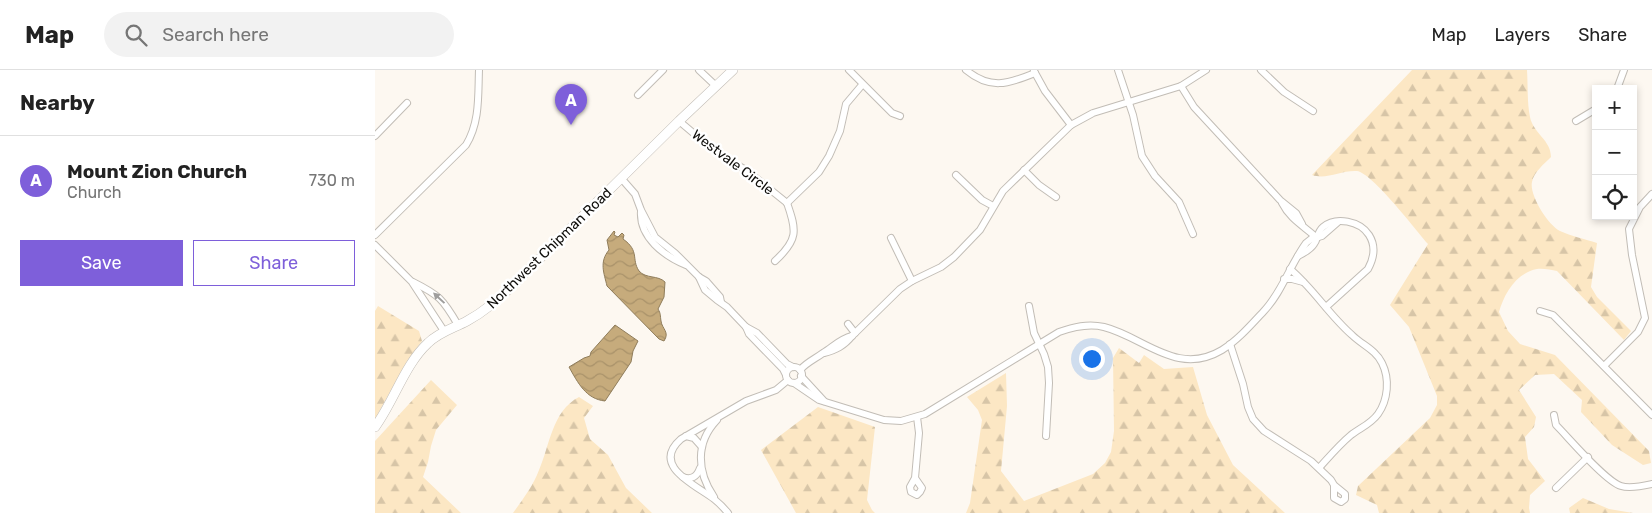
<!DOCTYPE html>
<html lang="en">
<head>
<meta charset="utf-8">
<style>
	body { margin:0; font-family:Rubik,sans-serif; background:#f2f2f2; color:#222 }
	.controls { position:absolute; right:15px; top:15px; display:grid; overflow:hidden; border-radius:0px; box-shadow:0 2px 8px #0003 }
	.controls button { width:45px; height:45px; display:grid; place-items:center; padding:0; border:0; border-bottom:1px solid #e0e0e0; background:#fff; color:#222; font:25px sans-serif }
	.you { position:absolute; left:716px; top:288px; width:18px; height:18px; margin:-12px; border:4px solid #fff; border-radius:50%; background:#1a73e8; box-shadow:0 0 0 8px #1a73e833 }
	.badge { display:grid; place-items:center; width:32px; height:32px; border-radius:50%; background:#7e5fda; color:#fff; font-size:16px; font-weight:700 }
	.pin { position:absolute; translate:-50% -41px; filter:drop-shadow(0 1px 2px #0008) }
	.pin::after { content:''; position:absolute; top:26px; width:18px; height:15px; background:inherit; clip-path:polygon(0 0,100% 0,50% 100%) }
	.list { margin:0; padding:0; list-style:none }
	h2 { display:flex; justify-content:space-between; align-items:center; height:65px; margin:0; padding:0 20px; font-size:21px }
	h2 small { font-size:16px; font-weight:400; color:#767676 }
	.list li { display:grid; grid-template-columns:32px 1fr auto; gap:15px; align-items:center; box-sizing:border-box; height:90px; padding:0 20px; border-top:1px solid #e0e0e0 }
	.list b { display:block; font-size:19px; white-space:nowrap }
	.list p { margin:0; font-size:16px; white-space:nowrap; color:#767676 }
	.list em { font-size:16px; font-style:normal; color:#767676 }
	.actions { display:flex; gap:10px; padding:15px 20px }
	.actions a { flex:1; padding:11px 0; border:1px solid #7e5fda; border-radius:0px; text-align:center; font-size:18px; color:#7e5fda }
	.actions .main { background:#7e5fda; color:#fff }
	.icon { flex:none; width:28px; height:28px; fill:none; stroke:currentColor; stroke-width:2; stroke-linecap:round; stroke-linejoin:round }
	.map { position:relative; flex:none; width:1277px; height:443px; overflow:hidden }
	header { display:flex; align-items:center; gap:30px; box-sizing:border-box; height:70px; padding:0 25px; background:#fff; border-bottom:1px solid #e0e0e0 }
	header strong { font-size:24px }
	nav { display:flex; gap:28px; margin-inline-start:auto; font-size:18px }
	.search { width:350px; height:45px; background:#f2f2f2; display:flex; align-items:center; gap:12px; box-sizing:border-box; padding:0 18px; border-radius:28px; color:#767676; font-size:19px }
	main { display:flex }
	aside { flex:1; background:#fff }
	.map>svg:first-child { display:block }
	.forest { fill:url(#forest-firs) }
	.water { fill:url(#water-waves); stroke:#8f7c5a }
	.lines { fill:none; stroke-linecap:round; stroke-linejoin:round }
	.minor-casing { stroke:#c2bdb6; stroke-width:8 }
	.secondary-casing { stroke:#c2bdb6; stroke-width:10 }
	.minor { stroke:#fff; stroke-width:6 }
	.secondary { stroke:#fff; stroke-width:9 }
	.oneway { fill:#9f9e9d }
	.labels { text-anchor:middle; stroke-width:5; stroke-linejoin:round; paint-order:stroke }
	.street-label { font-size:14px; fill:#0e0d0a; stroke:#fff }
</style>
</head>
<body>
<header>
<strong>Map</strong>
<div class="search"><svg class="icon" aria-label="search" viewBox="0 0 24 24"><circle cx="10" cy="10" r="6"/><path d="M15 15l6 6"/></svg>Search here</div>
<nav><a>Map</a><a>Layers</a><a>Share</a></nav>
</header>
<main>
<aside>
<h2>Nearby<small></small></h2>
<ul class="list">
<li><span class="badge">A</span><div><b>Mount Zion Church</b><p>Church</p></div><em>730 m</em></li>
</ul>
<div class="actions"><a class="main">Save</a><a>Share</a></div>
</aside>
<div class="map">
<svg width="1277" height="443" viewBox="0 0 1277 443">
	<defs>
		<pattern id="forest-firs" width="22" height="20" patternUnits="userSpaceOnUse" patternTransform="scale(1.25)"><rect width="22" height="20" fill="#fce7c4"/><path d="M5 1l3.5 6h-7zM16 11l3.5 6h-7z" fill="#d7c5a7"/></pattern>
		<pattern id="water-waves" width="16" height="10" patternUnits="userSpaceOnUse" patternTransform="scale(1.25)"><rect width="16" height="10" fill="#c6ab7c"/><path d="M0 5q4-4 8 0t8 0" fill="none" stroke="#a9926a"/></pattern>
	</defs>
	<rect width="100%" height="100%" fill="#fdf8f1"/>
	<!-- forest -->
	<g class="forest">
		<path d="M 1037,0 L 1152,0 C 1153,15 1152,32 1155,47 C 1158,63 1176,70 1176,87 C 1169,94 1159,102 1157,112 C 1154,125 1173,155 1185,161 C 1196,166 1210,169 1222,173 L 1216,217 L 1222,227 L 1256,261 L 1249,270 L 1182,201 C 1176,200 1168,198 1162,199 C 1141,203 1129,224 1124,242 L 1133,261 L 1145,274 L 1180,285 L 1274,381 L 1276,393 L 1268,395 L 1237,375 L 1206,342 L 1207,330 L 1179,304 L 1160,305 L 1144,320 L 1161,347 L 1159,357 L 1150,367 L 1153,389 L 1170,411 L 1155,425 L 1154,438 L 1155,443 L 1004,443 L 1002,435 L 981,425 L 983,416 L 1055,348 L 1062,335 L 1062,326 L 1034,257 L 1015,235 L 1053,174 C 1041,160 997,103 982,101 C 966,100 952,110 937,105 Z"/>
		<polygon points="3,236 44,261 47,271 32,291 0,349 0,241"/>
		<polygon points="744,278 764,293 769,285 789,299 818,297 832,345 858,395 910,443 591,443 595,433 607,350 603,340 592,327 631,303 632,336 626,401 649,431 718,404 730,393 736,382 739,361 738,288"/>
		<polygon points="56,310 82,335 61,360 56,376 53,392 48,407 86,443 0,443 0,371"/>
		<path d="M 204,327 L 218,336 L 209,348 L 215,369 L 233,385 L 251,418 L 277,443 L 138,443 C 148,429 158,416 164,400 C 175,375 177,341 204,327 Z"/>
		<polygon points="443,337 500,357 492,430 497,440 500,443 421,443 386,380"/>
		<polygon points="1208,428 1234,439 1258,443 1195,443 1194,438"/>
	</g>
	<!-- water -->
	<g class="water">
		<path d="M 239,161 L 240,162 L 239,165 L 243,167 L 247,163 L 249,165 L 248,169 C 265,181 256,189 264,201 C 271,209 283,205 290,212 L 289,227 L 283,239 C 286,244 285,245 286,251 C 287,259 295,262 289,271 L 284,269 L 232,216 C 229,203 224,192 234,180 L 232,170 Z"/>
		<path d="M 240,255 L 263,271 L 258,281 L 256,292 L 230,331 C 211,329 203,313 194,297 L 209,288 L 215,286 L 216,282 Z"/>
	</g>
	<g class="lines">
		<!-- minor casing -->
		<g class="minor-casing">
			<g id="minor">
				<polyline points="324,0 341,16"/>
				<polyline points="474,0 517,43 525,46"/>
				<path d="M 591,0 C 615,20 633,14 660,3"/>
				<polyline points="743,0 758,45 767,86 780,106 804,132 818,164"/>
				<polyline points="886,0 909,22 938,41"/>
				<polyline points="659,1 670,21 696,55"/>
				<polyline points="806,16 819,37 905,130 921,143 927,154"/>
				<polyline points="1242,19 1249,0"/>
				<polyline points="263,25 288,0"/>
				<polyline points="304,51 323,67 350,88 371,100 412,133"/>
				<polyline points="1201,51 1221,39"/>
				<polyline points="0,66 32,33"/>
				<polyline points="649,100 664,115 681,127"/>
				<polyline points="581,105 607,130 618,136"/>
				<polyline points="246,108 260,124 266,140 280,167 300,183 324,207 331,211 345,227 346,232"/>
				<polyline points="412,133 444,102 454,86 465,61 471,34 487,15"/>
				<path d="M 907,133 C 915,149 929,156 942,168"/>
				<path d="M 266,141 C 264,167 289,186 311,195"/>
				<path d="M 0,165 L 91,75 C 105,52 103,26 104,0"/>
				<polyline points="516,168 537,211"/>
				<polyline points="0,175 37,212 69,261"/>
				<path d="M 923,186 C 929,183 935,180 939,174 C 943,169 942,162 948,157 C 961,146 985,151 994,165 C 1001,176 999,188 993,199 L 951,237"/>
				<path d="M 400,191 C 423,170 422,161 412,133"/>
				<path d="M 915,199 C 938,218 954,245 977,265 C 987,275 1001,280 1007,293 C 1015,309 1013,330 1003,344 C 996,354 985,358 976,365 C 964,375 954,387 944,398"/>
				<polyline points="324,207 330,220 342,230 352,237 371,257 374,264 408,299 411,305"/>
				<polyline points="909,209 917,209 928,212"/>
				<path d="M 38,212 C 64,225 68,229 83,255"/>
				<polyline points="654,236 659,263 669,284 673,297 674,313 671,366"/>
				<polyline points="1165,241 1178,245 1277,345"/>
				<polyline points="473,254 480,263"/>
				<polyline points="371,257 382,263 412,294 418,297"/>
				<polyline points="855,274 868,314 873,337 878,349 889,361 936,391 956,410 959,415 970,424 970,429 966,432 959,428 959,415"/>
				<path d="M 449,283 C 461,280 469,276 477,266 L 525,219 L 537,211 L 566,197 L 579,187 L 605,160 L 628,121 L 696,55 L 718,43 L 806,16 L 831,0"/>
				<polyline points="1229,296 1263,262 1270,248 1257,185 1254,159 1265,137 1277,124"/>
				<circle cx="419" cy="305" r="8"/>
				<path d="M 425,300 C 432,292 440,289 448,283 C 458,277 465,269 477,266"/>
				<polyline points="426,306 449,331"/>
				<path d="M 419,313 L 444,330 L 509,350 L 526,351 L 550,344 L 684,262 C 698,257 713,253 729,257 C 769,267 802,307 847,280 C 863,270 876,255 889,241 C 907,222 915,195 931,173 L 936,169 L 947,166 L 963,152"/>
				<path d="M 1179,345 L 1181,355 C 1194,368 1230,411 1246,416 C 1255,419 1268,416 1277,414"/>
				<polyline points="311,366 319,368 327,377"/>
				<path d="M 308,407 C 316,410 322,407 325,398"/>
				<polyline points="540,408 547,418 545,422 542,425 536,422 535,417 540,408 544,363 542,347"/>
				<polyline points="1181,418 1213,387"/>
				<path d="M 339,427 C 322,402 320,373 342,350"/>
				<path d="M 353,443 C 349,438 344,433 339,429 C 321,415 275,396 306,369 L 371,331 L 401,320 L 413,310"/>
			</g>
		</g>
		<!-- secondary casing -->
		<g class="secondary-casing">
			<path id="secondary" d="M 0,357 C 19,331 30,294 53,273 C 64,262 79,258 92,251 C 109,242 122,230 135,218 L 304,51 L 358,0"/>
		</g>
		<!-- minor -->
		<use href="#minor" class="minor"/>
		<!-- secondary -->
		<use href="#secondary" class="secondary"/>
	</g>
	<!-- one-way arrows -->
	<defs><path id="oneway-solid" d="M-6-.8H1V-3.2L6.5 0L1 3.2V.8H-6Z" transform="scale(1.25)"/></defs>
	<use class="oneway" href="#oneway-solid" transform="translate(64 228) rotate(-137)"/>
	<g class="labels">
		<!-- street labels -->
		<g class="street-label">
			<text transform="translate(358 92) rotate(37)" y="5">Westvale Circle</text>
			<text transform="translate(174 178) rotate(-44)" y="5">Northwest Chipman Road</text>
		</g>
	</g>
</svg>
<div class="controls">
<button>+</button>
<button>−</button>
<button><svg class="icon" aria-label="locate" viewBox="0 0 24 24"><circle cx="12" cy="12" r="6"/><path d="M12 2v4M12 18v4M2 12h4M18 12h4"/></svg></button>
</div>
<div class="you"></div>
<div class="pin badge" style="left:196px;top:55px">A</div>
</div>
</main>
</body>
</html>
